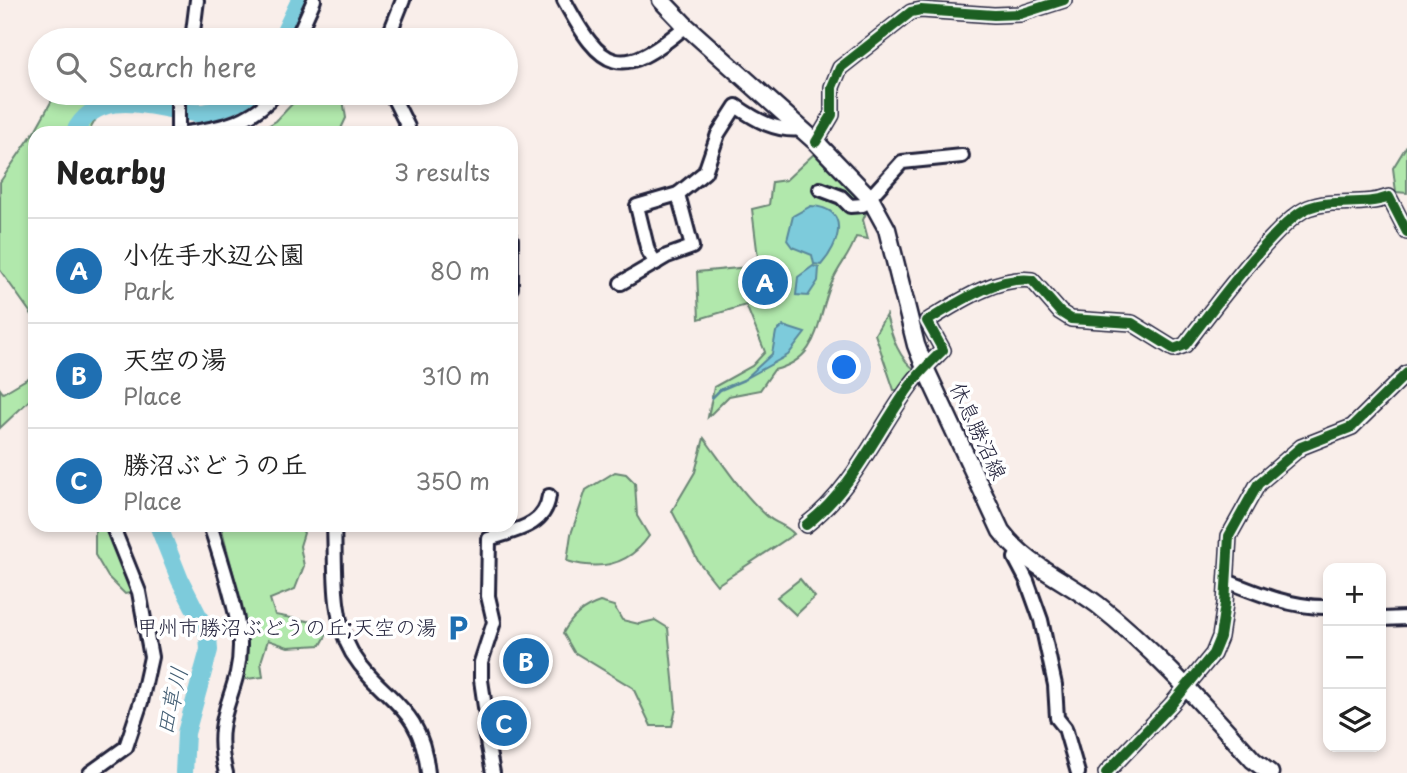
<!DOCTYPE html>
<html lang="en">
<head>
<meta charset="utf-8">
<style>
	body { margin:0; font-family:"Playpen Sans","Klee One",sans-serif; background:#f6f6f6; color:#222 }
	.controls { position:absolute; right:21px; bottom:21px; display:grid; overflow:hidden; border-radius:14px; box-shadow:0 4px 10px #0003 }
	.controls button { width:63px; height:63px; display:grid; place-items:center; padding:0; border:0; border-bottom:2px solid #e0e0e0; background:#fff; color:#222; font:35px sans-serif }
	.you { position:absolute; left:845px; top:368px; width:24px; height:24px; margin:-18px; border:5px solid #fff; border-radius:50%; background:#1a73e8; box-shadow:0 0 0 10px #1a73e833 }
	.badge { display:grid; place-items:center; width:46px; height:46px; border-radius:50%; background:#1f6fb2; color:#fff; font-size:23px; font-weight:700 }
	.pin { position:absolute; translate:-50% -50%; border:4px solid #fff; box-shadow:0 2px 7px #0006 }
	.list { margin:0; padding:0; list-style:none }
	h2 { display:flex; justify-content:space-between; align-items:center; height:91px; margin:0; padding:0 28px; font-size:30px }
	h2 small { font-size:23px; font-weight:400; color:#767676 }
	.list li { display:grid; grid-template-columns:46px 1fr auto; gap:21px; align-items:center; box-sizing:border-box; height:105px; padding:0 28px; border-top:2px solid #e0e0e0 }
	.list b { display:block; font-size:26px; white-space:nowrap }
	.list p { margin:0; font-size:23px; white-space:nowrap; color:#767676 }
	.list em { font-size:23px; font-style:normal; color:#767676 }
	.icon { flex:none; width:38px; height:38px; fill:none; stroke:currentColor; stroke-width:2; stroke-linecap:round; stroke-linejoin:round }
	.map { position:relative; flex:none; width:1407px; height:773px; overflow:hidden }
	.search { position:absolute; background:#fff; box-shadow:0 4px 10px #0003; left:28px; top:28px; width:490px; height:77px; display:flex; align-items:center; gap:18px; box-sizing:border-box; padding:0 24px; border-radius:38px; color:#767676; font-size:26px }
	.panel { position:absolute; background:#fff; box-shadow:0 4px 10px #0003; left:28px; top:126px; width:490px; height:406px; border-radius:21px }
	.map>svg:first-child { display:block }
	.green { fill:#b1e8ac; stroke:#6a8574; stroke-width:2 }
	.water { fill:#7dcbdb; stroke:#59879b; stroke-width:2 }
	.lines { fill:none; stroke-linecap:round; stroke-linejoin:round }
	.stream { stroke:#59879b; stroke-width:2.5 }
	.river { stroke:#7dcbdb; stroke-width:18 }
	.minor-casing { stroke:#22223b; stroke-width:18 }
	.major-casing { stroke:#22223b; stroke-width:21 }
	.minor { stroke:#fff; stroke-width:12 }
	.major { stroke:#fff; stroke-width:16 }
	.cycleway-casing { stroke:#fff; stroke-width:15 }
	.cycleway { stroke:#1b5e20; stroke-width:10 }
	.labels { text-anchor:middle; stroke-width:7; stroke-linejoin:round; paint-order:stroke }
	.street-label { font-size:21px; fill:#22223b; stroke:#fff }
	.poi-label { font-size:21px; fill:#22223b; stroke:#fff; text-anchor:end }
	.water-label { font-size:23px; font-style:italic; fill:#425d73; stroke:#fff }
</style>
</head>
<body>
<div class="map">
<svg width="1407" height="773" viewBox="0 0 1407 773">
	<rect width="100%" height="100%" fill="#f9eeea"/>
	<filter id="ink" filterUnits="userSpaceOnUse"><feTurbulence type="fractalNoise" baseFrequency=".0143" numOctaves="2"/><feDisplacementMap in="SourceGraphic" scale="14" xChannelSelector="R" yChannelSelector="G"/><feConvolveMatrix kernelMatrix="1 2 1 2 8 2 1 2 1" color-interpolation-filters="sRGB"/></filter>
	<g filter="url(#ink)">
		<!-- green -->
		<g class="green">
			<polygon points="56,93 123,93 97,117 88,133 35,133 35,319 0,270 0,182 36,129"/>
			<polygon points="294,93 342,93 346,118 339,133 256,133 276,121 294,102"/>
			<polygon points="1407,145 1407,193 1396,192 1393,168"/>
			<path d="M 816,152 L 868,208 L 863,220 L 868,239 L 856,237 C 849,257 840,264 833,280 C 815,319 823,358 774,370 L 760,390 L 729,396 L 708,417 L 714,387 L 752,366 L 765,352 L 746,305 L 699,319 L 697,272 L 759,266 L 752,209 L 769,205 L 772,182 L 786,180 Z"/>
			<path d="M 886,315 C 892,336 898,359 917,371 L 903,390 L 894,390 L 875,334 Z"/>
			<polygon points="35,374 35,395 0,428 0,389 3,393"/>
			<path d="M 704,438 C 724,465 742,494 767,516 C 776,524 786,525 794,534 L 717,585 L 698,561 L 672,511 L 695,472 Z"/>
			<path d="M 615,472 L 626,474 L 635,483 L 637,516 L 649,536 C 629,565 600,571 567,561 L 571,534 L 586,490 Z"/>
			<polygon points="95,525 108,525 134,592 125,594 108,577 95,555"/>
			<path d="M 221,525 L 299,525 L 304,533 L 300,546 L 304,566 L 295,589 L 270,599 L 275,615 L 318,623 L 327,634 L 321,645 L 288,647 L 268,640 L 261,662 L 263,677 L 246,679 L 241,673 C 253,626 231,571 221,525 Z"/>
			<polygon points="800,579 815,597 796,615 777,597"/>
			<path d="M 600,602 L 614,606 L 622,620 L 639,624 L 655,620 L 668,628 L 676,709 L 672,726 L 651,726 L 633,688 L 574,652 L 563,633 C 572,617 582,608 600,602 Z"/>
		</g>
		<!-- water -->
		<g class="water">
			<path d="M 811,206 C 852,208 839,245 821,265 L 814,264 L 812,255 L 792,247 L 787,240 L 793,216 Z"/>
			<polygon points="813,266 819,268 818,281 808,296 796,295 798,277"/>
			<polygon points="783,326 805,333 788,355 745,379 772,354 776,332"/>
		</g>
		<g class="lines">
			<!-- stream -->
			<polyline class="stream" points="712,398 720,390 746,379"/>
			<!-- river -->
			<g class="river">
				<polyline points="281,40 300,0"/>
				<path d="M 74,133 C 100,82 158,111 197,113 C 213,113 240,102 253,93"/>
				<polyline points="158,525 180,580 208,635 209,650 186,733 184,773"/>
			</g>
			<!-- minor casing -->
			<g class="minor-casing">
				<g id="minor">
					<path d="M 564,0 C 602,71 620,82 686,26"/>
					<polyline points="192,40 197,0"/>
					<polyline points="296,40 314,0"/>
					<polyline points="387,40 403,0"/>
					<polyline points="178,93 178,133"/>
					<polyline points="391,93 408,127"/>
					<path d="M 186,133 C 222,128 252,122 276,93"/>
					<polyline points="816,142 832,115 832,87 840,68 911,12 921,10 994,15 1020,14 1064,0"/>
					<polyline points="820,189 841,197 850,206 863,205 902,162 962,156"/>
					<polyline points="511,239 511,288"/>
					<polyline points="656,263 648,251 637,206 678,194"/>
					<path d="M 621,283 L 667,256 L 692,247 L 678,194 L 705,172 L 718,134 L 736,106 C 756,120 776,132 802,129"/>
					<path d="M 210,525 C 219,553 241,619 240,646 C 240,696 210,714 226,773"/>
					<path d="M 334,525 C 336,565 331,617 352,653 C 383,702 421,703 428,773"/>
					<path d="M 806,525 C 853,489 876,433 910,386 C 919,373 932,361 943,350 L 927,321 C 957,303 996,276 1032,280 L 1060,312 L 1071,319 L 1132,323 L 1174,349 L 1185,345 C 1208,315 1278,220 1308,208 C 1334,198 1363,207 1389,197 L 1407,232"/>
					<polyline points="1018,552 1015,558 1027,581 1041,620 1055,685 1057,718 1065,728 1078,773"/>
					<path d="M 1227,581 C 1259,594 1293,608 1328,607"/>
					<polyline points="1381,619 1407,618"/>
					<polyline points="90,773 126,747 141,702 151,657 139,592 112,525"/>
					<path d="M 493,773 L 485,731 L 486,714 L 481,680 L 481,662 L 494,622 L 488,596 L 489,539 C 515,530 545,527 549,496"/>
					<polyline points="1106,773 1171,705 1213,654 1220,637 1225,604 1229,536 1258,484 1301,447 1352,427 1407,373"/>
				</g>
			</g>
			<!-- major casing -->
			<g class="major-casing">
				<path id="major" d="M 661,0 L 686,26 L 816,142 L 870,198 L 887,229 L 916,345 L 925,368 L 1001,531 C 1026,565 1065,580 1098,605 C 1155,650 1204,706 1253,760 L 1270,773"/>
			</g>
			<!-- minor -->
			<use href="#minor" class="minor"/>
			<!-- major -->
			<use href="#major" class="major"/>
			<!-- cycleway casing -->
			<g class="cycleway-casing">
				<g id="cycleway">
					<polyline points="816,142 832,115 832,87 840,68 911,12 921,10 994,15 1020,14 1064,0"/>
					<path d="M 806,525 C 853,489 876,433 910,386 C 919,373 932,361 943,350 L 927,321 C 957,303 996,276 1032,280 L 1060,312 L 1071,319 L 1132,323 L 1174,349 L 1185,345 C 1208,315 1278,220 1308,208 C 1334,198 1363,207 1389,197 L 1407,232"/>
					<polyline points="1106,773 1171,705 1213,654 1220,637 1225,604 1229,536 1258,484 1301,447 1352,427 1407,373"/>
				</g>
			</g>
			<!-- cycleway -->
			<use href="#cycleway" class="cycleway"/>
		</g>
	</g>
	<!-- icons -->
	<defs>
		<g id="parking-bare" transform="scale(2.1)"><path d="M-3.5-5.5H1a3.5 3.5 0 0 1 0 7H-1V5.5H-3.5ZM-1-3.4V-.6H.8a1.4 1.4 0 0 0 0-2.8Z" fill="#1f6fb2" stroke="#fff" stroke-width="2.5" paint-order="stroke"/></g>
	</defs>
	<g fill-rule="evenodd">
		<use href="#parking-bare" x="458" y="628"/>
	</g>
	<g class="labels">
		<!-- street labels -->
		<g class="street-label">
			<text transform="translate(978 431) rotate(65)" y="7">休息勝沼線</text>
		</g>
		<!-- poi labels -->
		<g class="poi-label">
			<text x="437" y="635">甲州市勝沼ぶどうの丘;天空の湯</text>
		</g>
		<!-- water labels -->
		<g class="water-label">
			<text transform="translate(172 701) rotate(-77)" y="8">田草川</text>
		</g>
	</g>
</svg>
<div class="controls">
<button>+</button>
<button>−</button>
<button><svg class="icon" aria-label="layers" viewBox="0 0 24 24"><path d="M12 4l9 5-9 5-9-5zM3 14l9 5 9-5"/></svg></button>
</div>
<div class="you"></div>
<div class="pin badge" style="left:765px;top:282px">A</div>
<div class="pin badge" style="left:526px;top:661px">B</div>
<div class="pin badge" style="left:504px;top:723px">C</div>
<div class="search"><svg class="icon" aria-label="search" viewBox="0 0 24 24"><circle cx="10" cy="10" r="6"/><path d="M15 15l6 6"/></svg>Search here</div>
<section class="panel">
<h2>Nearby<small>3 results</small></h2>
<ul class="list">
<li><span class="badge">A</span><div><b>小佐手水辺公園</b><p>Park</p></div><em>80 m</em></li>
<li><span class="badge">B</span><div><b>天空の湯</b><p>Place</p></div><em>310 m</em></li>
<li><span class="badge">C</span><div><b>勝沼ぶどうの丘</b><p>Place</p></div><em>350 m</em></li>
</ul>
</section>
</div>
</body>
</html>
